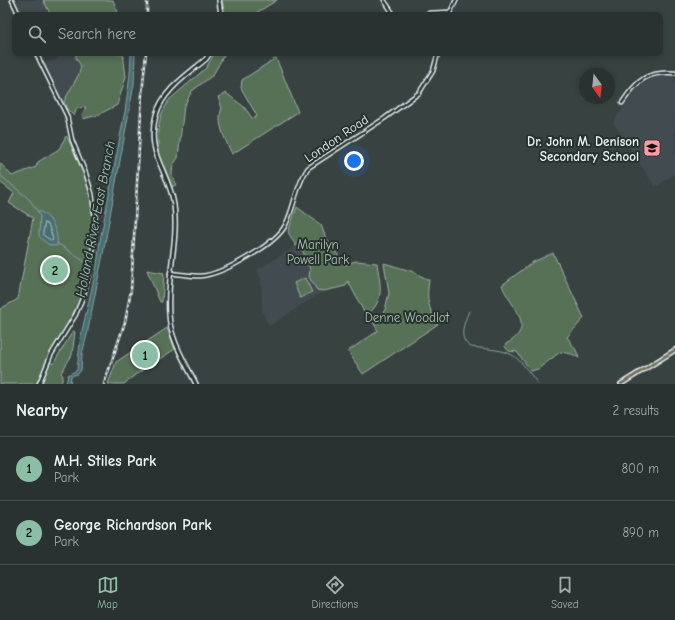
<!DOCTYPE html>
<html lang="en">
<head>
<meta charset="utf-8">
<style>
	body { margin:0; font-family:"Comic Neue",sans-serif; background:#353e3d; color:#f1f3f6 }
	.compass { position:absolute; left:579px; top:68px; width:36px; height:36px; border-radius:50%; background:#293231; box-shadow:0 2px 6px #0003; rotate:165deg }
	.you { position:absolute; left:354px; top:161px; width:14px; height:14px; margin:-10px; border:3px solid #fff; border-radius:50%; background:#1a73e8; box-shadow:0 0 0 6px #1a73e833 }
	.badge { display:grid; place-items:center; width:26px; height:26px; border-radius:50%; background:#8abfa5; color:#111; font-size:13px; font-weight:700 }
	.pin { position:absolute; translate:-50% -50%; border:2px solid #fff; box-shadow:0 1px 4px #0006 }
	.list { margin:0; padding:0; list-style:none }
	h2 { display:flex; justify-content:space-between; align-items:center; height:52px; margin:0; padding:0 16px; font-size:17px }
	h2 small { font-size:13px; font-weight:400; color:#a5aaab }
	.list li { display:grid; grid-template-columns:26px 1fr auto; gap:12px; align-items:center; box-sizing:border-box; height:64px; padding:0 16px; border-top:1px solid #454d4d }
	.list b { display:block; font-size:15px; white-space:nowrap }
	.list p { margin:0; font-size:13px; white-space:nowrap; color:#a5aaab }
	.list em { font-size:13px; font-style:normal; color:#a5aaab }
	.icon { flex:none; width:22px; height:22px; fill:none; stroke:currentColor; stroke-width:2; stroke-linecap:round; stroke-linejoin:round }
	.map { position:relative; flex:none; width:675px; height:384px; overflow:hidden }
	.search { position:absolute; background:#293231; box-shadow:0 2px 6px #0003; left:12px; right:12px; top:12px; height:44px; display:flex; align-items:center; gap:10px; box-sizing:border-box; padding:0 14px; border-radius:8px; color:#a5aaab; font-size:15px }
	.sheet { height:180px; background:#293231 }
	nav { display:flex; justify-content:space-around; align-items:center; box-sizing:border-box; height:56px; border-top:1px solid #454d4d; background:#293231; font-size:11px; color:#a5aaab }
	nav a { display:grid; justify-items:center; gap:2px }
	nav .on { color:#8abfa5 }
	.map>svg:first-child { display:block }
	.built { fill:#434c4f }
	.green { fill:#577156; stroke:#a0b1a7 }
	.water { fill:#4a6e70; stroke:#89a2a6 }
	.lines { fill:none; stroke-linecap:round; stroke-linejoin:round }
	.shore { stroke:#a9bdc2; stroke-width:1 }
	.stream { stroke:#89a2a6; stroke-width:1 }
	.tertiary-casing { stroke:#e8f1f8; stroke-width:5.5 }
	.secondary-casing { stroke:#e8f1f8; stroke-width:6 }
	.primary-casing { stroke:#e8f1f8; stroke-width:6 }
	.tertiary { stroke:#26332d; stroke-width:2.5 }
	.secondary { stroke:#26332d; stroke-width:3 }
	.primary { stroke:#716e59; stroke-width:3 }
	.rail-casing { stroke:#e8f1f8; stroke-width:2.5 }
	.rail { stroke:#26332d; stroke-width:1; stroke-dasharray:3; stroke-linecap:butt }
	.labels { text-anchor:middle; stroke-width:4; stroke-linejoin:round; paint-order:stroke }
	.street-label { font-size:13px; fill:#e8f1f8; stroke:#26332d }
	.poi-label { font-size:13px; font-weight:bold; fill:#e8f1f8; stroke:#26332d; text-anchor:end }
	.park-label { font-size:13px; fill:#aebeb7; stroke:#26332d }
	.water-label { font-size:14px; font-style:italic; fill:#a9bdc2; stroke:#26332d }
</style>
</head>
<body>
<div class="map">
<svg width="675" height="384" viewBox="0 0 675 384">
	<rect width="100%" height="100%" fill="#374241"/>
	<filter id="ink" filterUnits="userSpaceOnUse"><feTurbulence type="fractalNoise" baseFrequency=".025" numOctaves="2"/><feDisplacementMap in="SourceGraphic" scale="8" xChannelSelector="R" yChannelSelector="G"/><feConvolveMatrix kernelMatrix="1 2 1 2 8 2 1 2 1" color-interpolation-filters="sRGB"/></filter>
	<g filter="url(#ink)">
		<!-- built -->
		<g class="built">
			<polygon points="15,0 43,0 51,15 22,15"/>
			<polygon points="56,53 76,53 76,58 81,66 79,74 62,102 44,64 58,59"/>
			<polygon points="660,76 675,77 675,174 655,187 613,122 638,87 653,78"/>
			<polygon points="300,243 310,269 309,277 317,290 324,291 269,326 262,311 261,279 257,270"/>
		</g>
		<!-- green -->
		<g class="green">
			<polygon points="43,0 113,0 119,15 51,15"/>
			<polygon points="222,0 277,0 253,15 225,15"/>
			<polygon points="76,53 123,53 126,77 117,105 98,115 83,119 82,115 86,107 77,108 74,116 66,108 64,101 79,74 81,66 76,58"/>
			<polygon points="215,53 225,53 213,75 192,91 184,106 178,158 173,165 172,174 176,185 171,187 158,155 158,129 161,115 169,100 206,68"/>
			<path d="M 276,58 L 298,112 L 232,154 C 225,139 216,123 222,108 L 218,97 L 226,93 L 244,107 L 253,119 L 257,116 L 241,88 L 242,80 Z"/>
			<polygon points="66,136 69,141 87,182 93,208 94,222 90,257 79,302 36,384 0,384 0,309 18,299 33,218 9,203 14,193 0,182 0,166 1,164 12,176 36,167 38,162 59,149"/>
			<path d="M 297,207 L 321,225 L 326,238 L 338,255 L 338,258 L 343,259 L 345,265 L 355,261 L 377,263 C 380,285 386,300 366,316 L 348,281 L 346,286 L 324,291 L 317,290 L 309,277 L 310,269 L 300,244 L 296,246 L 288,232 Z"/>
			<path d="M 553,253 L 584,318 L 567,337 L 576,350 L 579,358 L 572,354 L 560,352 L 538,369 L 531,371 L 517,352 L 509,351 L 505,347 L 506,344 C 539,326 509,306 502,285 L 533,262 Z"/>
			<path d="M 384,263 L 411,271 L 429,280 C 426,301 428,306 438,324 L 363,374 L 348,351 L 378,331 L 373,322 L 385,310 L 389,293 Z"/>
			<polygon points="147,270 164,273 162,302 160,302"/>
			<polygon points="305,278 312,292 300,298 294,283"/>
			<polygon points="167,328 175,349 135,375 124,384 108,384 116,362"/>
			<polygon points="73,331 75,332 72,355 61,373 63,376 61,384 41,384 50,361 53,364"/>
		</g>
		<!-- water -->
		<g class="water">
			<polygon points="131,53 135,53 134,84 103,254 87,335 82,354 81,370 78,374 71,376 70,384 66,384 68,375 77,370 81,335 97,266 100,241 125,111 130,75"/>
			<path d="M 38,211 C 51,214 59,234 57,246 C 49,246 44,242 39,236 L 40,217 Z"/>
		</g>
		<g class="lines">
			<!-- shore -->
			<polygon class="shore" points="45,223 49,226 53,239 52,241 43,235"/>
			<!-- stream -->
			<g class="stream">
				<polyline points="0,175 29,199 38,212"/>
				<polyline points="57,243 88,264"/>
				<path d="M 469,311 C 464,323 457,339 471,347 C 514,352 512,349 538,384"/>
			</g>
			<!-- tertiary casing -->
			<g class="tertiary-casing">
				<g id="tertiary">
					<polyline points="12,0 19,15"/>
					<polyline points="384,0 394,15"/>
					<polyline points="424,15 429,13 450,12"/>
					<polyline points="449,15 456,0"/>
					<polyline points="36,53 67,116 72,140 86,174 92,194 96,226 91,264 84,294 76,314 51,355 39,384"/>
					<path d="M 622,103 C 637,80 647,71 675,73"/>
					<path d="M 170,273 C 180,274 191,276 201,276 C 223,274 277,244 286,224 C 295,205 296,185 308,168 L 385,118 L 419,93 L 433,71 L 438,53"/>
				</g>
			</g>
			<!-- secondary casing -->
			<g class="secondary-casing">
				<g id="secondary">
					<polyline points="219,0 221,15"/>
					<path d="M 196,384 C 185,362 170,339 169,314 C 166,277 179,241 174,205 C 169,170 145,155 156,115 C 163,90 187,75 206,59 L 210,53"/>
				</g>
			</g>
			<!-- primary casing -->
			<g class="primary-casing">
				<polyline id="primary" points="621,384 675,350"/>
			</g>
			<!-- tertiary -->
			<use href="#tertiary" class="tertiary"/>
			<!-- secondary -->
			<use href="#secondary" class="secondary"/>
			<!-- primary -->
			<use href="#primary" class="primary"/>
			<!-- rail casing -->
			<g class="rail-casing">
				<g id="rail">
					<polyline points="147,0 147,15"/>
					<polyline points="104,384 125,322 131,290 142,94 146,53"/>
				</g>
			</g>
			<!-- rail -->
			<use href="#rail" class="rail"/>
		</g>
	</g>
	<!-- icons -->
	<defs>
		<g id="school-square" transform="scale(0.9)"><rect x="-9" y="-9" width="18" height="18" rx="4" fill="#ff9aa2" stroke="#26332d"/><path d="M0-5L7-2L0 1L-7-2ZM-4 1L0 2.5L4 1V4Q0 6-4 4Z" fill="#111"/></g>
	</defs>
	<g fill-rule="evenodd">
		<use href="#school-square" x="652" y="148"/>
	</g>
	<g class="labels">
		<!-- street labels -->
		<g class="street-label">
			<text transform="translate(336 138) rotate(-34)" y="5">London Road</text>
		</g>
		<!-- poi labels -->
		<g class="poi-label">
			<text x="639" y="146">Dr. John M. Denison<tspan x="639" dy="15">Secondary School</tspan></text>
		</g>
		<!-- park labels -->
		<g class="park-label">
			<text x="318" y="249">Marilyn<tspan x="318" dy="15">Powell Park</tspan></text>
			<text x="407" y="322">Denne Woodlot</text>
		</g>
		<!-- water labels -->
		<g class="water-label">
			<text transform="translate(95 219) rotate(-79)" y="5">Holland River East Branch</text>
		</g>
	</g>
</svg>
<svg class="compass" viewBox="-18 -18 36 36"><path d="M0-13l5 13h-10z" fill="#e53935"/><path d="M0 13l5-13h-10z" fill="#a5aaab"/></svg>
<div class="you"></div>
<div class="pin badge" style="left:145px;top:355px">1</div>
<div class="pin badge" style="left:55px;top:270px">2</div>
<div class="search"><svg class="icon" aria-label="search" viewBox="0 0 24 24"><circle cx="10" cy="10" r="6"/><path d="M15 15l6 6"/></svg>Search here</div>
</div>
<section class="sheet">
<h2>Nearby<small>2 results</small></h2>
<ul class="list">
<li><span class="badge">1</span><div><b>M.H. Stiles Park</b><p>Park</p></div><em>800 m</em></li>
<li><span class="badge">2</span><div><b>George Richardson Park</b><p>Park</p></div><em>890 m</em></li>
</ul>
</section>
<nav>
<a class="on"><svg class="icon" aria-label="map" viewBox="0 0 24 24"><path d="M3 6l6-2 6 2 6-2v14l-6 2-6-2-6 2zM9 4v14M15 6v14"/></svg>Map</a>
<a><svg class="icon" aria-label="directions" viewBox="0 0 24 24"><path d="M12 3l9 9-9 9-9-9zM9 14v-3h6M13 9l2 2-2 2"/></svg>Directions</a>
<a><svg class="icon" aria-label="saved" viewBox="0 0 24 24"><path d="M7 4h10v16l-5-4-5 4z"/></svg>Saved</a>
</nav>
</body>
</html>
